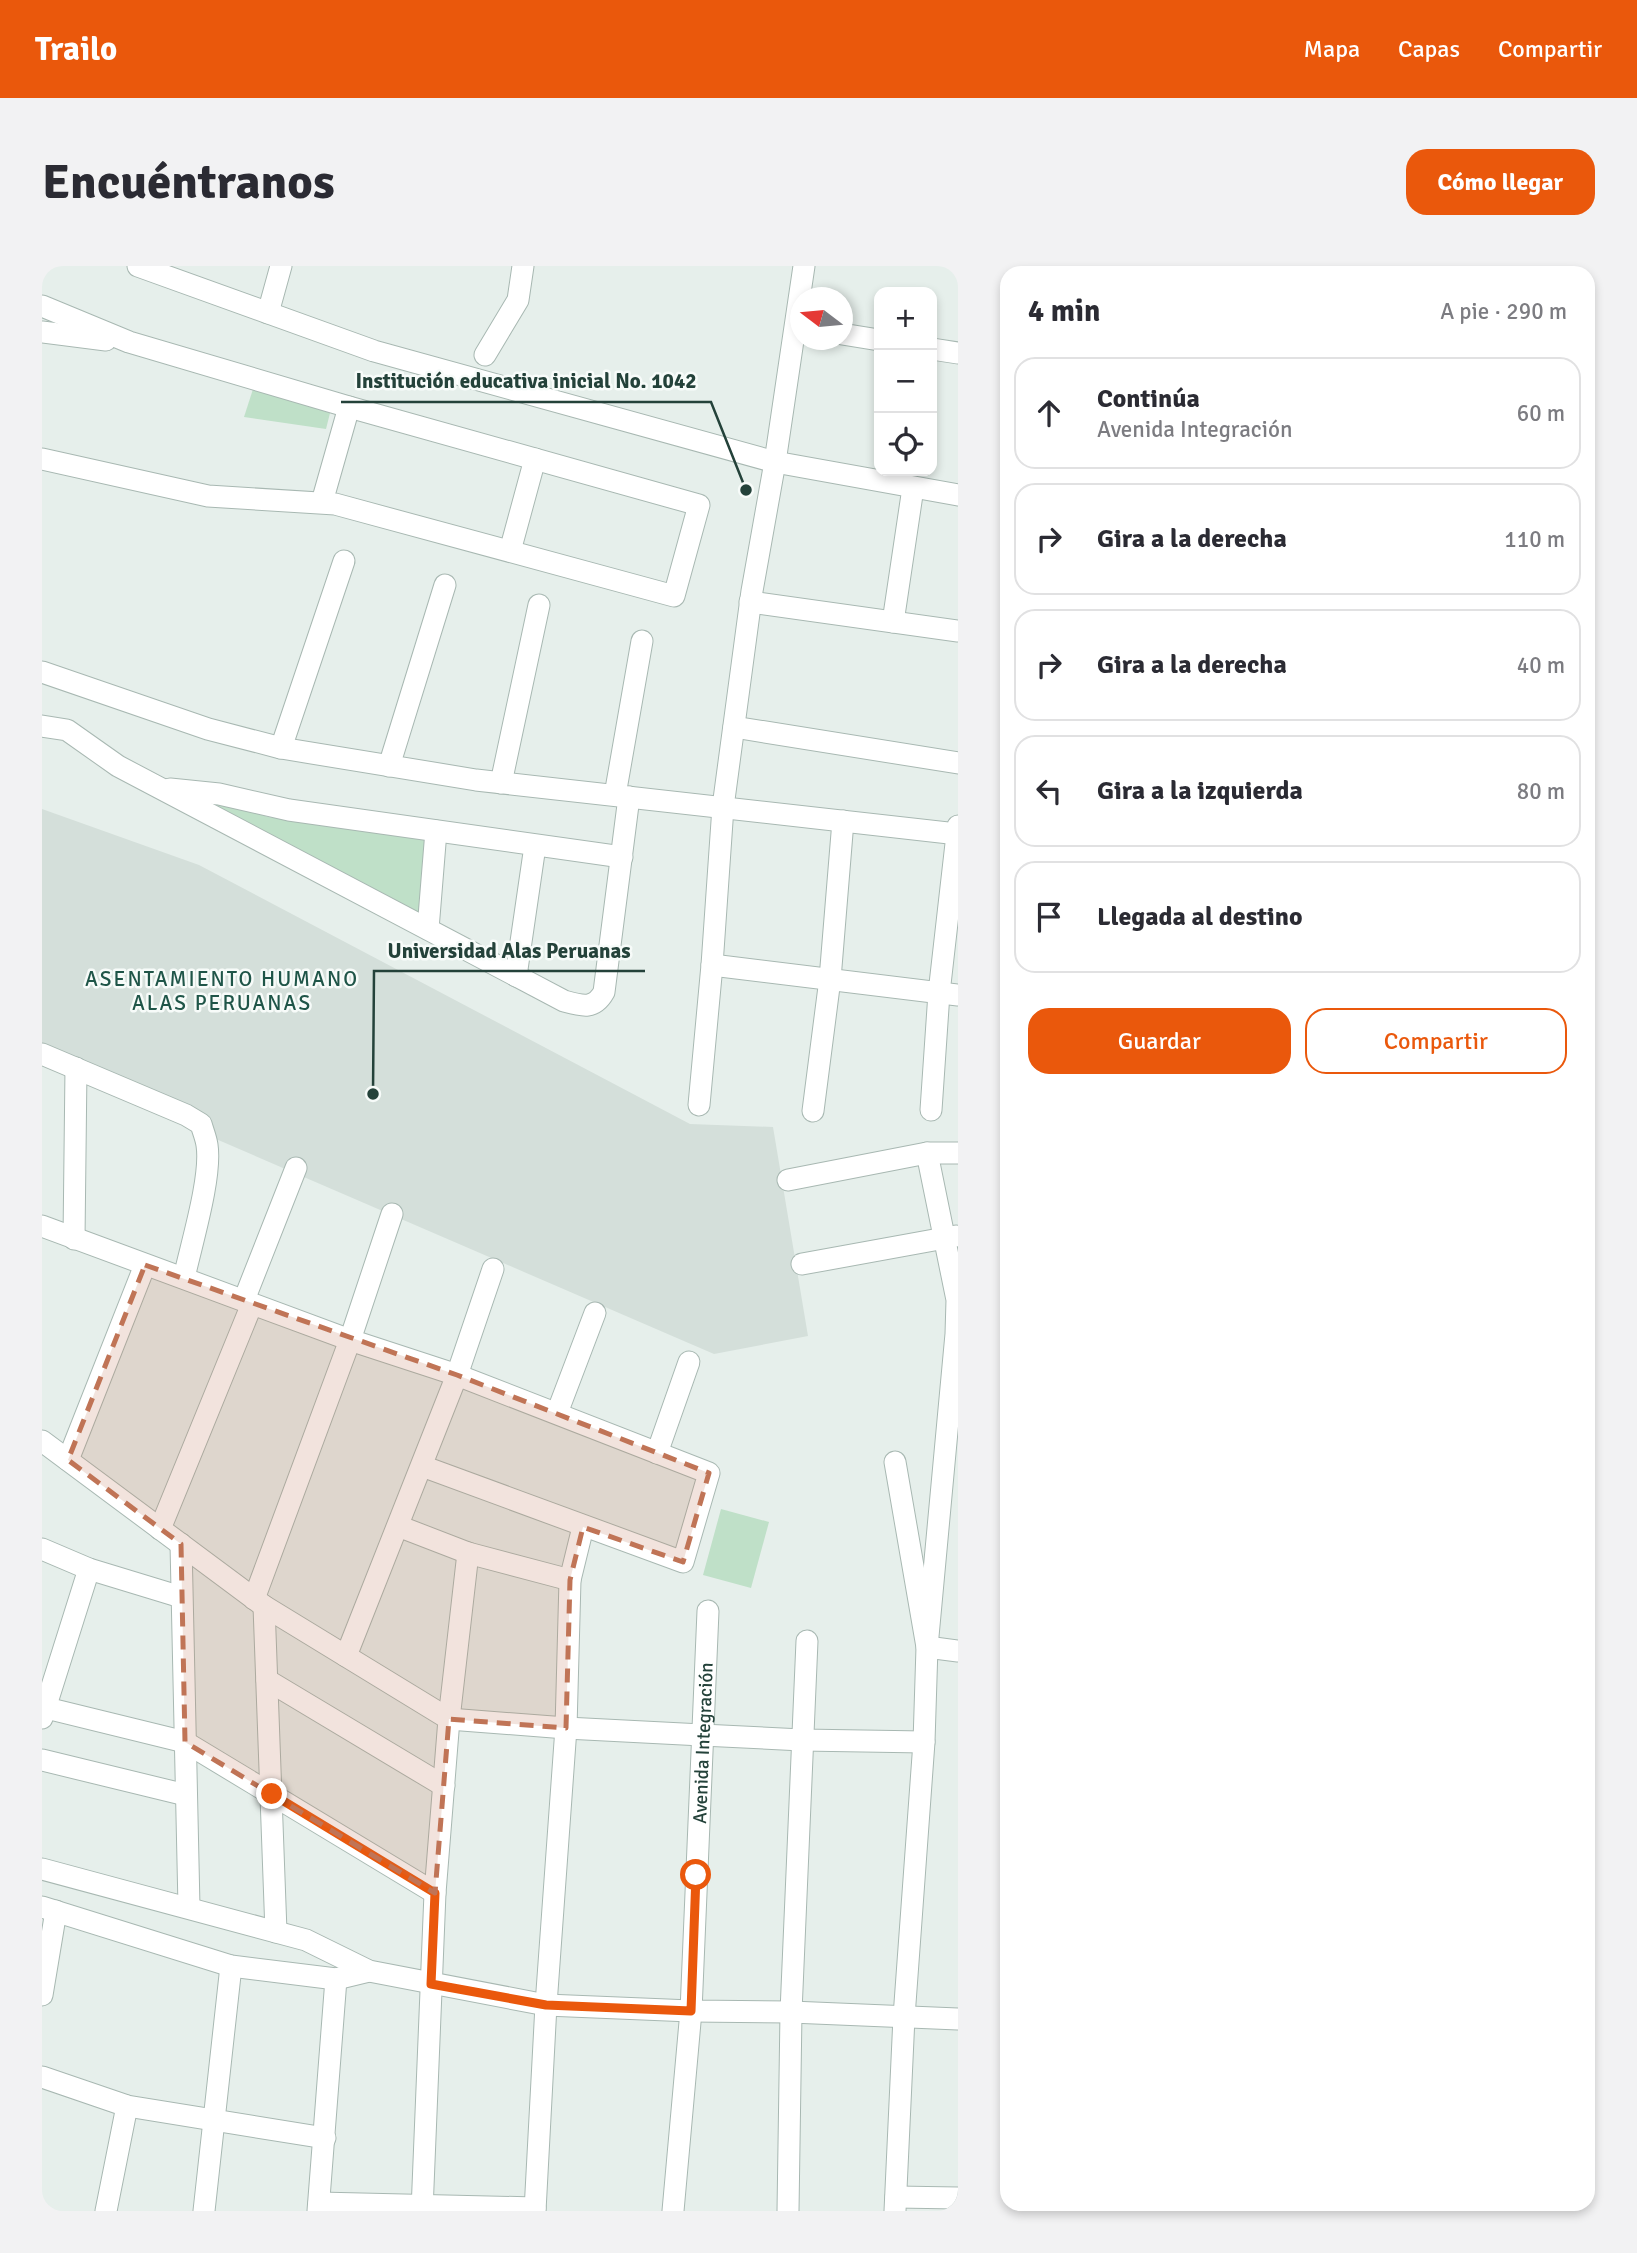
<!DOCTYPE html>
<html lang="es">
<head>
<meta charset="utf-8">
<style>
	body { margin:0; font-family:Signika,sans-serif; background:#f2f2f3; color:#2b2b33 }
	.controls { position:absolute; right:21px; top:21px; display:grid; overflow:hidden; border-radius:14px; box-shadow:0 4px 10px #0003 }
	.controls button { width:63px; height:63px; display:grid; place-items:center; padding:0; border:0; border-bottom:2px solid #e1e1e2; background:#fff; color:#2b2b33; font:35px sans-serif }
	.compass { position:absolute; left:748px; top:21px; width:63px; height:63px; border-radius:50%; background:#fff; box-shadow:0 4px 10px #0003; rotate:286deg }
	.stop { position:absolute; width:21px; height:21px; margin:-16px; border:5px solid #ea580c; border-radius:50%; background:#fff }
	.stop.end { background:#ea580c; border-color:#fff; box-shadow:0 2px 7px #0008 }
	.list { margin:0; padding:0; list-style:none }
	h2 { display:flex; justify-content:space-between; align-items:center; height:91px; margin:0; padding:0 28px; font-size:30px }
	h2 small { font-size:23px; font-weight:400; color:#7c7c81 }
	.list li { display:grid; grid-template-columns:46px 1fr auto; gap:21px; align-items:center; box-sizing:border-box; height:112px; margin:0 14px 14px; padding:0 14px; border:2px solid #e1e1e2; border-radius:21px }
	.list b { display:block; font-size:26px; white-space:nowrap }
	.list p { margin:0; font-size:23px; white-space:nowrap; color:#7c7c81 }
	.list em { font-size:23px; font-style:normal; color:#7c7c81 }
	.actions { display:flex; gap:14px; padding:21px 28px }
	.actions a { flex:1; padding:16px 0; border:2px solid #ea580c; border-radius:21px; text-align:center; font-size:24px; color:#ea580c }
	.actions .main { background:#ea580c; color:#fff }
	.icon { flex:none; width:38px; height:38px; fill:none; stroke:currentColor; stroke-width:2; stroke-linecap:round; stroke-linejoin:round }
	.map { position:relative; flex:none; width:916px; height:1945px; overflow:hidden; border-radius:21px }
	header { display:flex; align-items:center; gap:42px; box-sizing:border-box; height:98px; padding:0 35px; background:#ea580c; color:#fff }
	header strong { font-size:33px }
	nav { display:flex; gap:38px; margin-inline-start:auto; font-size:24px }
	.intro { display:flex; align-items:center; justify-content:space-between; box-sizing:border-box; height:168px; padding:0 42px }
	h1 { margin:0; font-size:49px }
	.button { padding:18px 32px; border-radius:21px; background:#ea580c; color:#fff; font-size:24px; font-weight:700 }
	main { display:flex; gap:42px; padding:0 42px }
	aside { flex:1; background:#fff; border-radius:21px; box-shadow:0 4px 10px #0003 }
	.map>svg:first-child { display:block }
	.built { fill:#d4dfda }
	.green { fill:#bfe0c8 }
	.lines { fill:none; stroke-linecap:round; stroke-linejoin:round }
	.minor-casing { stroke:#a8b8b2; stroke-width:23 }
	.minor { stroke:#fff; stroke-width:21 }
	.route { stroke:#ea580c; stroke-width:9 }
	.marked { fill:#c07456; fill-opacity:0.2; stroke:#c07456; stroke-width:5; stroke-dasharray:14 9; stroke-linejoin:round }
	.labels { text-anchor:middle; stroke-width:5; stroke-linejoin:round; paint-order:stroke }
	.street-label { font-size:19px; fill:#24423a; stroke:#f7fbf9 }
	.neighbourhood-label { font-size:21px; letter-spacing:2px; fill:#1f5548; stroke:#f7fbf9 }
	.leader { fill:none; stroke:#24423a; stroke-width:2.5 }
	.callout-dot { fill:#24423a; stroke:#f7fbf9; stroke-width:2.5 }
	.callout-label { font-size:21px; text-anchor:middle; font-weight:bold; fill:#24423a; stroke:#f7fbf9; stroke-width:5; stroke-linejoin:round; paint-order:stroke }
</style>
</head>
<body>
<header>
<strong>Trailo</strong>
<nav><a>Mapa</a><a>Capas</a><a>Compartir</a></nav>
</header>
<div class="intro"><h1>Encuéntranos</h1><a class="button">Cómo llegar</a></div>
<main>
<div class="map">
<svg width="916" height="1945" viewBox="0 0 916 1945">
	<rect width="100%" height="100%" fill="#e6efeb"/>
	<!-- built -->
	<polygon class="built" points="0,543 157,599 648,858 731,861 766,1070 672,1088 0,798"/>
	<!-- green -->
	<g class="green">
		<polygon points="212,120 288,147 284,163 202,151"/>
		<polygon points="163,531 226,551 389,571 381,652 161,536"/>
		<polygon points="679,1243 727,1256 709,1322 661,1309"/>
	</g>
	<g class="lines">
		<!-- minor casing -->
		<g class="minor-casing">
			<g id="minor">
				<polyline points="96,0 332,85 733,196 916,229"/>
				<polyline points="0,40 87,76 307,141 657,239 632,330 293,238 166,230 0,193"/>
				<polyline points="226,47 239,0"/>
				<polyline points="0,66 64,74"/>
				<polyline points="800,68 837,74"/>
				<polyline points="890,83 916,87"/>
				<polyline points="443,89 476,34 481,0"/>
				<polyline points="280,236 307,141"/>
				<polyline points="468,285 493,193"/>
				<polyline points="708,336 916,365"/>
				<polyline points="851,356 871,222"/>
				<polyline points="0,406 166,463 239,482 434,514 916,568"/>
				<path d="M 0,460 L 25,464 L 76,500 L 522,735 C 540,740 552,744 562,726 L 587,531"/>
				<polyline points="692,461 916,497"/>
				<polyline points="239,482 302,295"/>
				<polyline points="347,500 403,319"/>
				<polyline points="459,517 497,339"/>
				<polyline points="128,523 177,528 247,544 580,591"/>
				<polyline points="573,529 600,375"/>
				<polyline points="386,663 394,565"/>
				<polyline points="670,699 916,729"/>
				<polyline points="474,710 493,580"/>
				<path d="M 0,788 L 144,849 L 159,858 C 161,865 164,872 165,879 C 170,911 149,979 142,1012"/>
				<polyline points="657,839 670,699 681,541 710,325 733,196 762,0"/>
				<polyline points="889,844 897,727 916,560"/>
				<polyline points="771,845 788,713 801,555"/>
				<polyline points="746,914 885,887 916,887"/>
				<polyline points="0,960 308,1074 415,1109 667,1207 641,1296 380,1200"/>
				<polyline points="32,973 34,802"/>
				<polyline points="760,998 914,970"/>
				<polyline points="202,1034 254,902"/>
				<polyline points="515,1147 553,1047"/>
				<polyline points="0,1175 222,1340 407,1453 524,1462 660,1469 760,1474 882,1476"/>
				<polyline points="615,1187 647,1096"/>
				<polyline points="26,1194 103,999"/>
				<polyline points="853,1196 885,1381 916,1385"/>
				<polyline points="356,1260 426,1287 528,1314"/>
				<polyline points="118,1263 210,1038"/>
				<polyline points="139,1278 147,1641"/>
				<polyline points="0,1283 47,1303 139,1331"/>
				<polyline points="212,1333 308,1074 350,948"/>
				<polyline points="222,1340 234,1666"/>
				<polyline points="304,1390 415,1109 451,1003"/>
				<polyline points="225,1414 402,1520"/>
				<polyline points="0,1441 143,1476 393,1627"/>
				<polyline points="0,1452 47,1303"/>
				<polyline points="0,1494 144,1529"/>
				<polyline points="0,1603 264,1674 327,1705 504,1739 649,1745 749,1746 916,1753"/>
				<polyline points="0,1641 189,1700 294,1713 327,1705"/>
				<polyline points="0,1729 14,1645"/>
				<polyline points="0,1811 85,1840 283,1872"/>
				<polyline points="854,1931 916,1932"/>
				<polyline points="277,1937 493,1942"/>
				<polyline points="64,1945 85,1840"/>
				<polyline points="162,1945 189,1700"/>
				<polyline points="276,1945 294,1713"/>
				<polyline points="380,1945 393,1627 407,1453 426,1287"/>
				<polyline points="493,1945 504,1739 524,1462 528,1314 541,1261"/>
				<path id="s1" d="M 631,1945 L 649,1745 L 666,1345"/>
				<polyline points="746,1945 749,1746 765,1375"/>
				<polyline points="853,1945 862,1751 882,1476 885,1381 914,1068 915,1034 885,887"/>
			</g>
		</g>
		<!-- minor -->
		<use href="#minor" class="minor"/>
	</g>
	<g class="lines">
		<!-- route -->
		<polyline class="route" points="230,1528 393,1627 389,1718 504,1739 649,1745 654,1609"/>
	</g>
	<!-- marked area -->
	<path class="marked" d="M 103,999 L 415,1109 L 667,1207 L 641,1296 L 541,1261 L 528,1314 L 524,1462 L 407,1453 L 393,1627 L 143,1476 L 139,1278 L 26,1194 Z"/>
	<g class="labels">
		<!-- street labels -->
		<g class="street-label">
			<text dy="7" stroke="none"><textPath href="#s1" startOffset="469">Avenida Integración</textPath></text>
		</g>
		<!-- neighbourhood labels -->
		<g class="neighbourhood-label">
			<text x="180" y="720">ASENTAMIENTO HUMANO<tspan x="180" dy="24">ALAS PERUANAS</tspan></text>
		</g>
	</g>
	<!-- callouts -->
	<path class="leader" d="M704 224L669 136H299M331 828L332 705H603"/>
	<g class="callout-dot">
		<circle cx="704" cy="224" r="7"/>
		<circle cx="331" cy="828" r="7"/>
	</g>
	<g class="callout-label">
		<text x="484" y="122">Institución educativa inicial No. 1042</text>
		<text x="467" y="692">Universidad Alas Peruanas</text>
	</g>
</svg>
<div class="controls">
<button>+</button>
<button>−</button>
<button><svg class="icon" aria-label="locate" viewBox="0 0 24 24"><circle cx="12" cy="12" r="6"/><path d="M12 2v4M12 18v4M2 12h4M18 12h4"/></svg></button>
</div>
<svg class="compass" viewBox="-18 -18 36 36"><path d="M0-13l5 13h-10z" fill="#e53935"/><path d="M0 13l5-13h-10z" fill="#7c7c81"/></svg>
<div class="stop" style="left:654px;top:1609px"></div>
<div class="stop end" style="left:230px;top:1528px"></div>
</div>
<aside>
<h2>4 min<small>A pie · 290 m</small></h2>
<ul class="list">
<li><svg class="icon" aria-label="ahead" viewBox="0 0 24 24"><path d="M12 20V5M6 11l6-6 6 6"/></svg><div><b>Continúa</b><p>Avenida Integración</p></div><em>60 m</em></li>
<li><svg class="icon" aria-label="right" viewBox="0 0 24 24"><path d="M7 20v-9h11M14 6l5 5-5 5"/></svg><div><b>Gira a la derecha</b></div><em>110 m</em></li>
<li><svg class="icon" aria-label="right" viewBox="0 0 24 24"><path d="M7 20v-9h11M14 6l5 5-5 5"/></svg><div><b>Gira a la derecha</b></div><em>40 m</em></li>
<li><svg class="icon" aria-label="left" viewBox="0 0 24 24"><path d="M17 20v-9H6M10 6l-5 5 5 5"/></svg><div><b>Gira a la izquierda</b></div><em>80 m</em></li>
<li><svg class="icon" aria-label="arrive" viewBox="0 0 24 24"><path d="M6 21V4h12l-3 4 3 4H6"/></svg><div><b>Llegada al destino</b></div></li>
</ul>
<div class="actions"><a class="main">Guardar</a><a>Compartir</a></div>
</aside>
</main>
</body>
</html>
